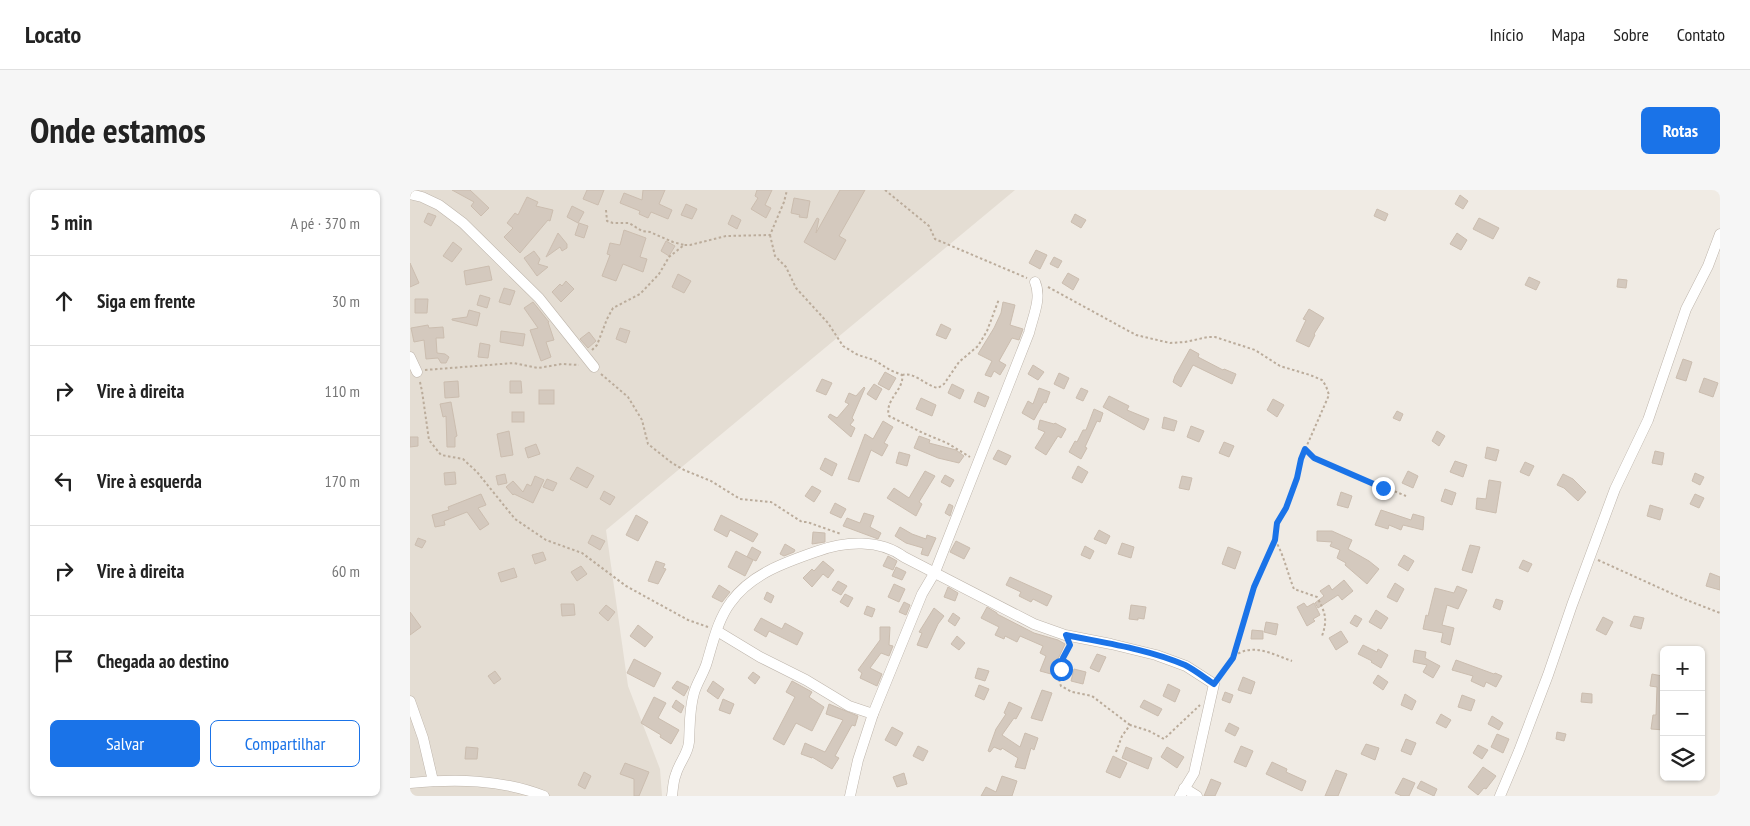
<!DOCTYPE html>
<html lang="pt">
<head>
<meta charset="utf-8">
<style>
	body { margin:0; font-family:"PT Sans Narrow",sans-serif; background:#f6f6f6; color:#222 }
	.controls { position:absolute; right:15px; bottom:15px; display:grid; overflow:hidden; border-radius:8px; box-shadow:0 1px 4px #0004 }
	.controls button { width:45px; height:45px; display:grid; place-items:center; padding:0; border:0; border-bottom:1px solid #e0e0e0; background:#fff; color:#222; font:25px sans-serif }
	.stop { position:absolute; width:15px; height:15px; margin:-11px; border:4px solid #1a73e8; border-radius:50%; background:#fff }
	.stop.end { background:#1a73e8; border-color:#fff; box-shadow:0 1px 5px #0008 }
	.list { margin:0; padding:0; list-style:none }
	h2 { display:flex; justify-content:space-between; align-items:center; height:65px; margin:0; padding:0 20px; font-size:21px }
	h2 small { font-size:16px; font-weight:400; color:#767676 }
	.list li { display:grid; grid-template-columns:32px 1fr auto; gap:15px; align-items:center; box-sizing:border-box; height:90px; padding:0 20px; border-top:1px solid #e0e0e0 }
	.list b { display:block; font-size:19px; white-space:nowrap }
	.list em { font-size:16px; font-style:normal; color:#767676 }
	.actions { display:flex; gap:10px; padding:15px 20px }
	.actions a { flex:1; padding:11px 0; border:1px solid #1a73e8; border-radius:8px; text-align:center; font-size:18px; color:#1a73e8 }
	.actions .main { background:#1a73e8; color:#fff }
	.icon { flex:none; width:28px; height:28px; fill:none; stroke:currentColor; stroke-width:2; stroke-linecap:round; stroke-linejoin:round }
	.map { position:relative; flex:none; width:1310px; height:606px; overflow:hidden; border-radius:8px }
	header { display:flex; align-items:center; gap:30px; box-sizing:border-box; height:70px; padding:0 25px; background:#fff; border-bottom:1px solid #e0e0e0 }
	header strong { font-size:24px }
	nav { display:flex; gap:28px; margin-inline-start:auto; font-size:18px }
	.intro { display:flex; align-items:center; justify-content:space-between; box-sizing:border-box; height:120px; padding:0 30px }
	h1 { margin:0; font-size:35px }
	.button { padding:12px 22px; border-radius:8px; background:#1a73e8; color:#fff; font-size:18px; font-weight:700 }
	main { display:flex; gap:30px; padding:0 30px }
	aside { flex:1; background:#fff; border-radius:8px; box-shadow:0 1px 4px #0004 }
	.map>svg:first-child { display:block }
	.residential { fill:#e4ddd3 }
	.building { fill:#d4c9be; stroke:#cbbdaf }
	.lines { fill:none; stroke-linecap:round; stroke-linejoin:round }
	.minor-casing { stroke:#beb5ab; stroke-width:11 }
	.path { stroke:#bbac9b; stroke-width:2; stroke-dasharray:2.5 2.5; stroke-linecap:butt }
	.minor { stroke:#fff; stroke-width:10 }
	.route { stroke:#1a73e8; stroke-width:6 }
</style>
</head>
<body>
<header>
<strong>Locato</strong>
<nav><a>Início</a><a>Mapa</a><a>Sobre</a><a>Contato</a></nav>
</header>
<div class="intro"><h1>Onde estamos</h1><a class="button">Rotas</a></div>
<main>
<aside>
<h2>5 min<small>A pé · 370 m</small></h2>
<ul class="list">
<li><svg class="icon" aria-label="ahead" viewBox="0 0 24 24"><path d="M12 20V5M6 11l6-6 6 6"/></svg><div><b>Siga em frente</b></div><em>30 m</em></li>
<li><svg class="icon" aria-label="right" viewBox="0 0 24 24"><path d="M7 20v-9h11M14 6l5 5-5 5"/></svg><div><b>Vire à direita</b></div><em>110 m</em></li>
<li><svg class="icon" aria-label="left" viewBox="0 0 24 24"><path d="M17 20v-9H6M10 6l-5 5 5 5"/></svg><div><b>Vire à esquerda</b></div><em>170 m</em></li>
<li><svg class="icon" aria-label="right" viewBox="0 0 24 24"><path d="M7 20v-9h11M14 6l5 5-5 5"/></svg><div><b>Vire à direita</b></div><em>60 m</em></li>
<li><svg class="icon" aria-label="arrive" viewBox="0 0 24 24"><path d="M6 21V4h12l-3 4 3 4H6"/></svg><div><b>Chegada ao destino</b></div></li>
</ul>
<div class="actions"><a class="main">Salvar</a><a>Compartilhar</a></div>
</aside>
<div class="map">
<svg width="1310" height="606" viewBox="0 0 1310 606">
	<rect width="100%" height="100%" fill="#f0ebe4"/>
	<!-- residential -->
	<polygon class="residential" points="0,0 605,0 196,340 218,496 250,579 252,606 0,606"/>
	<!-- building -->
	<g class="building">
		<polygon points="42,0 60,0 79,18 71,26 61,16 64,12"/>
		<polygon points="177,0 194,0 188,15 173,9"/>
		<polygon points="233,0 255,0 249,14 262,20 258,29 241,22 238,28 229,24 230,21 210,13 214,3 232,10"/>
		<polygon points="347,0 362,0 355,15 361,18 356,28 341,19 348,8 345,6"/>
		<polygon points="430,0 455,0 429,46 436,50 425,70 394,52 407,28 409,29 406,43"/>
		<polygon points="1050,5 1058,11 1053,19 1045,14"/>
		<polygon points="117,7 128,12 126,16 143,20 140,31 138,30 110,63 94,47 103,38 97,33 105,23 108,25"/>
		<polygon points="384,8 400,11 397,28 389,27 390,25 381,23"/>
		<polygon points="276,14 287,19 282,29 271,25"/>
		<polygon points="162,16 174,22 168,33 157,27"/>
		<polygon points="967,19 978,24 975,31 964,26"/>
		<polygon points="18,23 26,26 21,36 14,32"/>
		<polygon points="665,24 676,30 671,38 661,32"/>
		<polygon points="322,25 331,30 327,39 318,34"/>
		<polygon points="1069,28 1089,38 1083,49 1063,39"/>
		<polygon points="169,33 178,36 174,48 165,45"/>
		<polygon points="214,40 236,48 230,67 237,69 233,82 213,74 206,91 192,86 200,65 197,64 200,53 210,55"/>
		<polygon points="148,43 157,54 157,58 152,61 150,57 136,67"/>
		<polygon points="1047,43 1057,50 1051,60 1040,54"/>
		<polygon points="256,51 265,56 259,66 251,61"/>
		<polygon points="43,52 52,59 42,72 33,66"/>
		<polygon points="626,60 637,65 630,79 619,73"/>
		<polygon points="124,61 130,69 128,74 138,77 127,86 114,68"/>
		<polygon points="644,67 652,71 648,78 640,74"/>
		<polygon points="0,73 9,93 0,97"/>
		<polygon points="79,76 82,90 56,95 54,81"/>
		<polygon points="658,83 669,89 663,100 652,93"/>
		<polygon points="268,84 281,91 274,103 262,97"/>
		<polygon points="1119,87 1130,92 1126,100 1115,95"/>
		<polygon points="1208,89 1217,90 1216,98 1207,97"/>
		<polygon points="156,91 164,99 151,112 142,102 150,94 152,96"/>
		<polygon points="94,98 105,101 100,115 89,112"/>
		<polygon points="70,105 80,108 77,118 67,115"/>
		<polygon points="5,109 18,109 17,123 5,123"/>
		<polygon points="123,112 139,132 138,132 144,150 136,152 141,167 131,171 120,140 128,138 114,118"/>
		<polygon points="593,112 605,115 600,135 613,139 609,150 602,148 589,171 596,175 590,185 584,181 581,187 575,185 582,171 568,164 584,138 591,123"/>
		<polygon points="899,119 914,128 904,144 905,145 899,157 886,151 896,130 893,129"/>
		<polygon points="59,120 70,123 67,136 42,130 42,129 57,127"/>
		<polygon points="531,134 541,139 536,149 526,145"/>
		<polygon points="18,135 19,138 33,137 34,148 26,148 27,163 35,164 39,167 36,173 31,173 28,168 16,169 14,150 4,152 1,138"/>
		<polygon points="210,138 220,141 216,153 206,149"/>
		<polygon points="91,141 115,144 113,156 90,152"/>
		<polygon points="179,142 186,151 178,158 170,149"/>
		<polygon points="70,153 80,155 78,168 68,167"/>
		<polygon points="780,159 789,164 788,167 813,180 814,179 826,184 822,194 783,175 771,197 763,192 765,186"/>
		<polygon points="1273,169 1282,172 1276,191 1266,188"/>
		<polygon points="623,175 634,182 628,190 618,184"/>
		<polygon points="475,182 486,188 479,200 468,194"/>
		<polygon points="649,183 659,188 654,199 644,194"/>
		<polygon points="1294,188 1308,193 1303,207 1289,202"/>
		<polygon points="412,189 422,193 416,205 406,201"/>
		<polygon points="48,191 49,207 35,208 34,192"/>
		<polygon points="100,191 111,191 112,203 100,203"/>
		<polygon points="464,194 472,199 466,210 457,204"/>
		<polygon points="542,194 554,200 550,209 538,203"/>
		<polygon points="454,197 455,198 442,228 444,230 440,235 445,238 441,247 418,227 420,224 427,228 439,214 435,212 439,203 446,206"/>
		<polygon points="629,198 640,202 636,213 634,212 624,230 612,223 618,211 623,214"/>
		<polygon points="671,198 678,201 673,211 666,208"/>
		<rect x="129" y="200" width="15" height="14"/>
		<polygon points="568,202 579,207 575,217 564,212"/>
		<polygon points="699,206 719,216 717,220 739,229 734,240 693,217"/>
		<polygon points="511,208 526,215 522,226 506,219"/>
		<polygon points="863,209 874,215 867,227 857,220"/>
		<polygon points="41,212 47,246 45,247 45,257 37,257 36,226 33,227 30,214"/>
		<polygon points="684,219 693,223 690,232 687,231 675,257 677,258 671,269 659,262 665,251 667,252 673,240 676,240"/>
		<polygon points="987,221 993,224 990,231 983,228"/>
		<rect x="102" y="222" width="12" height="10"/>
		<polygon points="754,227 767,231 764,241 752,238"/>
		<polygon points="630,230 644,234 645,233 656,239 651,248 648,246 636,265 625,258 635,242 628,239"/>
		<polygon points="473,231 483,237 474,253 478,255 472,266 461,260 449,292 438,289 455,244 463,249"/>
		<polygon points="781,236 794,241 789,252 777,247"/>
		<polygon points="99,241 103,265 91,267 87,244"/>
		<polygon points="1027,241 1035,246 1029,256 1022,251"/>
		<polygon points="509,246 520,250 519,253 546,260 554,266 549,273 528,268 504,258"/>
		<polygon points="0,247 8,247 8,256 0,257"/>
		<polygon points="814,252 824,256 819,267 809,263"/>
		<polygon points="126,254 130,264 118,268 115,258"/>
		<polygon points="1077,257 1089,260 1086,271 1075,268"/>
		<polygon points="588,260 601,266 596,275 583,269"/>
		<polygon points="1245,261 1254,263 1252,275 1242,273"/>
		<polygon points="489,262 500,265 497,276 486,273"/>
		<polygon points="415,268 427,274 422,286 410,279"/>
		<polygon points="1045,271 1057,275 1053,287 1040,282"/>
		<polygon points="1115,272 1124,276 1119,286 1110,282"/>
		<polygon points="668,276 678,282 672,293 662,288"/>
		<polygon points="167,277 184,286 177,298 160,289"/>
		<polygon points="515,281 525,286 509,312 512,314 506,326 477,308 484,298 499,308"/>
		<polygon points="998,281 1008,286 1003,298 992,293"/>
		<polygon points="45,282 46,294 35,295 34,283"/>
		<polygon points="1285,283 1294,287 1290,295 1282,291"/>
		<polygon points="95,284 97,293 88,295 86,286"/>
		<polygon points="1153,284 1163,289 1176,302 1168,311 1154,298 1147,295"/>
		<polygon points="535,285 544,290 540,297 531,292"/>
		<polygon points="125,286 134,290 123,313 104,304 103,305 96,297 103,291 113,302 117,294 121,296"/>
		<polygon points="772,286 782,288 779,300 769,298"/>
		<polygon points="137,289 147,293 143,301 133,297"/>
		<polygon points="1079,290 1091,292 1086,323 1066,319 1067,308 1076,309"/>
		<polygon points="402,296 411,301 404,312 395,306"/>
		<polygon points="1035,299 1046,303 1042,315 1031,311"/>
		<polygon points="194,301 205,307 200,315 190,309"/>
		<polygon points="931,302 942,306 938,318 927,315"/>
		<polygon points="71,304 76,315 68,318 79,334 70,340 57,322 34,331 35,335 25,337 22,325 39,320 38,317"/>
		<polygon points="1285,304 1294,308 1289,318 1280,314"/>
		<polygon points="425,313 436,319 431,328 420,323"/>
		<polygon points="539,314 543,316 540,326 535,323"/>
		<polygon points="1240,315 1253,319 1250,330 1237,326"/>
		<polygon points="971,320 1001,330 1003,324 1014,327 1013,340 993,335 991,340 979,335 978,339 965,335"/>
		<polygon points="454,323 464,326 460,337 471,343 468,349 433,336 437,328 450,333"/>
		<polygon points="226,325 238,332 228,351 216,345"/>
		<polygon points="311,325 348,344 343,352 320,340 317,347 304,340"/>
		<polygon points="490,337 502,344 516,349 517,345 526,348 518,366 511,364 513,358 496,353 485,346"/>
		<polygon points="689,340 700,346 696,354 684,349"/>
		<polygon points="907,341 922,341 942,350 938,359 959,371 969,379 957,394 935,375 936,373 927,368 930,360 920,356 922,352 907,351"/>
		<polygon points="403,342 415,343 415,352 402,354"/>
		<polygon points="182,345 195,351 190,360 178,353"/>
		<polygon points="8,348 16,351 12,358 5,355"/>
		<polygon points="546,351 560,358 554,369 540,362"/>
		<polygon points="712,353 724,357 721,368 708,364"/>
		<polygon points="375,354 385,360 384,362 374,366 370,364"/>
		<polygon points="1060,355 1070,357 1062,383 1052,380"/>
		<polygon points="675,356 684,361 680,369 671,365"/>
		<polygon points="342,357 351,362 346,371 337,367"/>
		<polygon points="818,357 831,362 825,379 812,374"/>
		<polygon points="326,361 343,370 335,386 318,377"/>
		<polygon points="133,362 136,370 125,374 122,365"/>
		<polygon points="994,365 1004,371 998,381 988,375"/>
		<polygon points="478,366 487,371 483,380 473,376"/>
		<polygon points="1113,370 1122,374 1118,382 1109,378"/>
		<polygon points="246,371 255,374 253,378 256,379 248,394 238,391"/>
		<polygon points="413,371 424,380 418,388 413,384 402,397 393,388 402,379 404,381"/>
		<polygon points="171,376 177,384 167,391 161,382"/>
		<polygon points="486,377 496,382 492,390 482,386"/>
		<polygon points="104,378 107,387 91,392 88,383"/>
		<polygon points="1300,383 1310,387 1310,400 1296,396"/>
		<polygon points="600,387 642,406 637,416 623,409 621,412 609,406 611,402 596,395"/>
		<polygon points="934,390 943,401 932,410 928,405 908,418 905,413 914,406 910,401 919,395 922,400"/>
		<polygon points="428,391 437,396 431,405 422,400"/>
		<polygon points="985,393 994,399 987,412 977,407"/>
		<polygon points="484,394 495,399 489,412 478,407"/>
		<polygon points="309,395 320,402 312,412 302,407"/>
		<polygon points="1047,396 1057,400 1048,419 1037,415 1032,435 1044,438 1040,455 1031,452 1033,443 1013,439 1016,425 1018,426 1025,398 1044,403"/>
		<polygon points="538,397 548,403 545,411 534,407"/>
		<polygon points="357,402 364,406 361,413 354,409"/>
		<polygon points="435,404 443,408 438,417 430,412"/>
		<polygon points="1086,409 1093,411 1090,420 1083,417"/>
		<polygon points="494,412 500,415 496,425 489,422"/>
		<polygon points="894,413 897,417 904,413 910,425 903,429 905,431 897,436 887,417"/>
		<polygon points="151,414 164,414 165,425 152,426"/>
		<polygon points="196,415 205,422 198,431 189,423"/>
		<polygon points="721,415 736,417 734,429 728,428 728,430 719,429"/>
		<polygon points="457,416 465,419 462,427 454,424"/>
		<polygon points="577,417 587,423 587,424 624,443 648,450 655,454 641,484 630,481 636,466 630,463 633,456 610,446 607,452 595,446 594,449 585,445 589,437 571,428"/>
		<polygon points="524,418 534,426 528,434 517,458 507,455 512,443 509,442"/>
		<polygon points="966,420 978,428 971,439 959,432"/>
		<polygon points="0,422 11,437 0,445"/>
		<polygon points="543,423 550,428 545,436 538,431"/>
		<polygon points="945,425 952,429 947,437 940,433"/>
		<polygon points="1224,426 1234,428 1231,439 1220,436"/>
		<polygon points="1193,427 1203,432 1196,445 1186,440"/>
		<polygon points="351,428 372,439 375,433 393,443 387,455 359,441 356,447 344,440"/>
		<polygon points="856,432 868,434 866,445 854,442"/>
		<polygon points="228,435 243,447 235,457 220,446"/>
		<polygon points="470,437 480,437 479,455 483,456 479,466 471,463 460,478 472,484 467,496 450,488 452,483 448,480 470,450"/>
		<polygon points="842,440 853,441 853,449 841,449"/>
		<polygon points="931,441 938,452 926,460 919,448"/>
		<polygon points="547,446 555,453 549,460 541,454"/>
		<polygon points="953,455 967,462 968,459 978,465 971,478 961,472 962,471 948,464"/>
		<polygon points="1005,460 1016,462 1015,468 1030,476 1023,488 1013,482 1017,475 1003,472"/>
		<polygon points="687,464 696,467 689,482 680,478"/>
		<polygon points="224,469 251,483 244,497 217,483"/>
		<polygon points="1046,470 1084,484 1085,483 1092,486 1086,497 1076,492 1074,497 1061,491 1063,486 1042,480"/>
		<polygon points="568,478 579,481 575,491 565,488"/>
		<polygon points="664,479 676,482 673,494 661,491"/>
		<polygon points="85,481 91,489 84,494 78,486"/>
		<polygon points="343,482 350,487 345,494 338,488"/>
		<polygon points="1242,484 1252,486 1251,493 1254,493 1254,540 1241,539 1243,525 1246,525 1247,497 1240,496"/>
		<polygon points="968,485 978,492 973,500 963,493"/>
		<polygon points="833,487 845,492 841,504 828,500"/>
		<polygon points="267,491 279,497 274,506 262,498"/>
		<polygon points="303,491 314,499 308,509 297,501"/>
		<polygon points="382,491 402,502 399,507 414,517 402,541 386,533 374,555 363,549 385,507 376,502"/>
		<polygon points="758,494 770,500 765,512 753,506"/>
		<polygon points="569,495 579,499 574,510 565,506"/>
		<polygon points="632,500 642,503 632,531 621,528"/>
		<polygon points="815,502 823,505 820,513 812,510"/>
		<polygon points="1172,503 1182,504 1182,513 1171,512"/>
		<polygon points="995,504 1006,511 1002,520 991,515"/>
		<polygon points="1052,505 1065,510 1061,521 1048,517"/>
		<polygon points="244,507 256,513 248,528 269,540 261,554 250,547 251,545 231,533"/>
		<polygon points="313,509 324,514 320,524 309,520"/>
		<polygon points="266,510 274,516 271,523 262,517"/>
		<polygon points="734,510 752,519 748,526 730,517"/>
		<polygon points="599,512 612,518 606,529 604,528 592,545 610,557 615,543 628,548 624,560 621,558 615,579 605,577 608,568 592,558 591,560 584,557 580,562 578,561 586,539 596,524 594,523"/>
		<polygon points="419,514 448,526 445,536 442,535 425,566 429,568 422,579 402,567 402,568 391,564 395,553 415,562 433,530 416,524"/>
		<polygon points="1031,524 1041,530 1036,538 1026,533"/>
		<polygon points="1082,526 1093,533 1089,540 1078,534"/>
		<polygon points="819,533 829,538 825,546 815,541"/>
		<polygon points="482,537 493,543 486,556 475,550"/>
		<polygon points="1147,542 1156,544 1154,551 1146,549"/>
		<polygon points="1087,544 1099,549 1093,563 1081,557"/>
		<polygon points="996,549 1006,553 1001,565 991,561"/>
		<polygon points="956,554 969,558 965,570 951,564"/>
		<polygon points="1068,555 1078,560 1072,569 1063,563"/>
		<polygon points="508,556 518,561 513,571 503,566"/>
		<polygon points="831,556 843,561 836,577 824,572"/>
		<polygon points="56,557 68,558 67,569 55,569"/>
		<polygon points="716,557 742,568 738,579 712,568"/>
		<polygon points="757,557 774,567 767,578 751,567"/>
		<polygon points="703,566 717,573 710,588 696,582"/>
		<polygon points="862,572 877,579 876,582 896,591 892,601 856,584"/>
		<polygon points="215,573 239,582 229,606 224,606 224,589 210,584"/>
		<polygon points="1073,577 1086,586 1076,599 1074,598 1068,605 1058,597"/>
		<polygon points="926,580 937,584 928,606 915,606"/>
		<polygon points="174,582 181,586 175,599 168,595"/>
		<polygon points="494,583 497,594 487,597 483,587"/>
		<polygon points="592,586 607,591 602,606 571,606 576,597 586,602"/>
		<polygon points="993,588 1005,593 999,606 992,606 985,603"/>
		<polygon points="801,589 811,593 805,606 794,606"/>
		<polygon points="1011,591 1027,599 1024,606 1007,598"/>
	</g>
	<g class="lines">
		<!-- minor casing -->
		<g class="minor-casing">
			<g id="minor">
				<polyline points="0,4 12,7 29,15 53,33 129,108 184,177"/>
				<polyline points="0,167 7,182"/>
				<polyline points="307,441 350,467 396,490 439,516 463,524"/>
				<polyline points="0,511 13,548 23,591"/>
				<path d="M 0,593 C 45,589 91,589 134,606"/>
				<polyline points="774,598 787,606"/>
				<path d="M 262,606 C 263,599 263,591 266,584 C 269,573 278,564 279,552 C 280,536 279,520 284,503 C 287,492 294,483 297,472 C 303,452 308,429 321,412 C 341,384 376,372 408,361 C 435,351 470,349 494,367 L 624,434 L 655,445 L 701,454 L 746,465 L 776,476 L 804,494 L 784,583 L 770,606"/>
				<path d="M 440,606 L 448,570 L 463,524 L 512,404 L 525,382 L 619,143 C 623,126 632,108 625,92"/>
				<polyline points="1090,606 1109,561 1138,485 1162,415 1205,299 1238,230 1276,119 1298,76 1310,44"/>
			</g>
		</g>
		<!-- path -->
		<g class="path">
			<polyline points="475,0 519,36 525,49 617,88"/>
			<polyline points="196,20 197,31 203,33 219,33 232,41 240,42 263,52 274,55"/>
			<path d="M 360,45 L 365,66 L 376,77 L 386,98 L 418,133 L 433,156 L 448,165 L 464,170 L 480,180 L 492,185 C 495,199 474,210 479,226 L 513,243 L 537,253 L 560,267"/>
			<polyline points="638,97 726,145 760,153 775,152 798,147 805,147 845,160 870,176 900,185 912,190 916,196 919,205 891,269 887,288 876,318 867,333 865,350 844,397 823,468"/>
			<polyline points="182,160 187,155 197,129 203,118 230,104 249,84 259,67 274,55 280,55 316,46 360,45 374,12 377,0"/>
			<polyline points="15,180 104,173 128,178 152,174 169,175"/>
			<polyline points="191,184 218,207 232,230 238,254 262,273 274,280 301,291 330,309 361,312 392,332 397,332 431,344"/>
			<path d="M 492,185 C 506,182 514,195 528,198 L 534,194 L 549,172 L 568,156 L 577,141 L 589,109"/>
			<polyline points="10,192 12,201 19,250 31,265 53,269 67,282 105,329 136,350 172,363 216,396 278,430 298,437"/>
			<polyline points="895,259 904,268 918,274 996,306"/>
			<path d="M 865,350 C 874,365 877,382 884,399 L 907,407 C 915,422 918,429 912,446"/>
			<polyline points="1188,370 1274,409 1310,423"/>
			<path d="M 659,456 C 653,468 646,484 651,496 L 662,502 L 682,506 L 720,535"/>
			<path d="M 810,487 C 814,481 818,472 823,467 C 842,452 862,464 882,471"/>
			<polyline points="706,562 712,546 720,535 739,541 754,549 790,515"/>
		</g>
		<!-- minor -->
		<use href="#minor" class="minor"/>
	</g>
	<g class="lines">
		<!-- route -->
		<path class="route" d="M 651,479 L 653,468 L 660,455 L 656,445 C 695,453 738,459 775,475 C 785,480 795,488 804,494 L 823,468 L 844,397 L 865,350 L 867,333 L 876,318 L 887,288 L 891,269 L 895,259 L 904,268 L 973,298"/>
	</g>
</svg>
<div class="controls">
<button>+</button>
<button>−</button>
<button><svg class="icon" aria-label="layers" viewBox="0 0 24 24"><path d="M12 4l9 5-9 5-9-5zM3 14l9 5 9-5"/></svg></button>
</div>
<div class="stop" style="left:651px;top:479px"></div>
<div class="stop end" style="left:973px;top:298px"></div>
</div>
</main>
</body>
</html>
